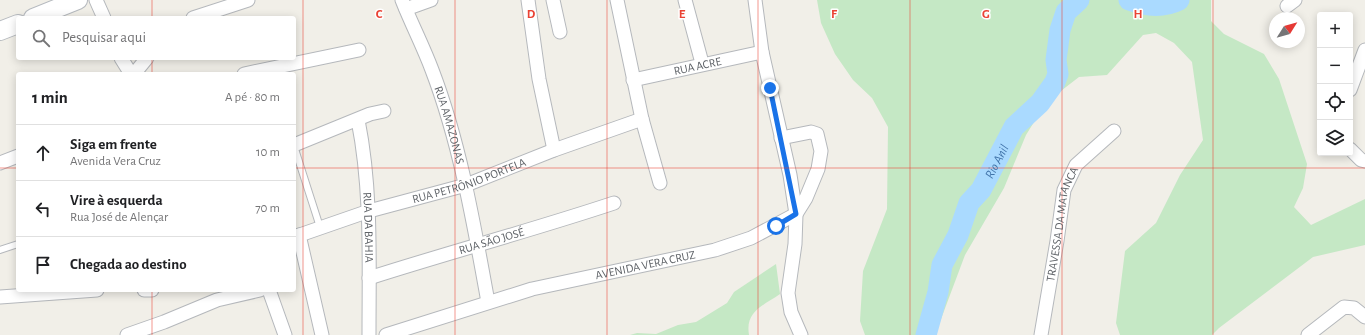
<!DOCTYPE html>
<html lang="pt">
<head>
<meta charset="utf-8">
<style>
	body { margin:0; font-family:"Alegreya Sans",sans-serif; background:#f2f2f2; color:#202124 }
	.controls { position:absolute; right:12px; top:12px; display:grid; overflow:hidden; border-radius:4px; box-shadow:0 2px 10px #0003 }
	.controls button { width:36px; height:36px; display:grid; place-items:center; padding:0; border:0; border-bottom:1px solid #e0e0e0; background:#fff; color:#202124; font:20px sans-serif }
	.compass { position:absolute; left:1269px; top:12px; width:36px; height:36px; border-radius:50%; background:#fff; box-shadow:0 2px 10px #0003; rotate:53deg }
	.stop { position:absolute; width:12px; height:12px; margin:-9px; border:3px solid #1a73e8; border-radius:50%; background:#fff }
	.stop.end { background:#1a73e8; border-color:#fff; box-shadow:0 1px 4px #0008 }
	.list { margin:0; padding:0; list-style:none }
	h2 { display:flex; justify-content:space-between; align-items:center; height:52px; margin:0; padding:0 16px; font-size:17px }
	h2 small { font-size:13px; font-weight:400; color:#757577 }
	.list li { display:grid; grid-template-columns:26px 1fr auto; gap:12px; align-items:center; box-sizing:border-box; height:56px; padding:0 16px; border-top:1px solid #e0e0e0 }
	.list b { display:block; font-size:15px; white-space:nowrap }
	.list p { margin:0; font-size:13px; white-space:nowrap; color:#757577 }
	.list em { font-size:13px; font-style:normal; color:#757577 }
	.icon { flex:none; width:22px; height:22px; fill:none; stroke:currentColor; stroke-width:2; stroke-linecap:round; stroke-linejoin:round }
	.map { position:relative; flex:none; width:1365px; height:335px; overflow:hidden }
	.search { position:absolute; background:#fff; box-shadow:0 2px 10px #0003; left:16px; top:16px; width:280px; height:44px; display:flex; align-items:center; gap:10px; box-sizing:border-box; padding:0 14px; border-radius:4px; color:#757577; font-size:15px }
	.panel { position:absolute; background:#fff; box-shadow:0 2px 10px #0003; left:16px; top:72px; width:280px; height:220px; border-radius:4px }
	.map>svg:first-child { display:block }
	.green { fill:#c5e8c5 }
	.lines { fill:none; stroke-linecap:round; stroke-linejoin:round }
	.river { stroke:#aadaff; stroke-width:21 }
	.lane-casing { stroke:#b5b8bc; stroke-width:8 }
	.street-casing { stroke:#b5b8bc; stroke-width:15 }
	.secondary-casing { stroke:#b6babf; stroke-width:20 }
	.lane { stroke:#fff; stroke-width:6 }
	.street { stroke:#fff; stroke-width:13 }
	.secondary { stroke:#fff; stroke-width:18 }
	.route { stroke:#1a73e8; stroke-width:5 }
	.grid { fill:none; stroke:#ea4335; stroke-width:1; stroke-opacity:0.55 }
	.labels { text-anchor:middle; stroke-width:3; stroke-linejoin:round; paint-order:stroke }
	.street-label { font-size:12px; fill:#5f6368; stroke:#fff }
	.water-label { font-size:13px; font-style:italic; fill:#4174aa; stroke:#fff }
	.grid-label { font-size:13px; text-anchor:middle; font-weight:bold; fill:#ea4335; stroke:#fff; stroke-width:3; stroke-linejoin:round; paint-order:stroke }
</style>
</head>
<body>
<div class="map">
<svg width="1365" height="335" viewBox="0 0 1365 335">
	<rect width="100%" height="100%" fill="#f1efe8"/>
	<!-- green -->
	<g class="green">
		<polygon points="817,0 1211,0 1211,21 1224,34 1264,54 1279,79 1307,164 1303,188 1294,207 1311,225 1365,199 1365,245 1313,257 1219,328 1212,335 1120,335 1116,323 1125,251 1156,223 1180,175 1203,140 1192,62 1174,43 1156,33 1143,35 1107,75 1079,77 1057,94 1039,114 1026,135 1004,188 965,255 935,335 865,335 860,321 863,271 887,209 888,127 872,98 853,80 835,54 821,23"/>
		<path d="M 776,264 L 780,294 C 763,306 745,311 749,335 L 630,335 L 637,333 L 656,334 L 678,325 L 696,322 L 727,303 L 734,292 Z"/>
	</g>
	<g class="lines">
		<!-- river -->
		<g class="river">
			<path d="M 1129,0 C 1145,6 1163,8 1179,0"/>
			<path id="s1" d="M 926,335 L 938,292 L 942,265 L 958,235 L 969,203 L 981,190 L 1014,127 L 1040,103 L 1055,82 L 1058,74 L 1056,60 L 1060,30 L 1066,12 L 1079,0"/>
		</g>
		<!-- lane casing -->
		<g class="lane-casing">
			<g id="lane">
				<polyline points="294,146 320,227"/>
				<polyline points="0,250 18,244"/>
			</g>
		</g>
		<!-- street casing -->
		<g class="street-casing">
			<g id="street">
				<polyline points="96,0 104,18"/>
				<path id="s2" d="M 402,0 C 411,23 423,46 432,70 C 460,143 474,225 488,302"/>
				<polyline points="528,0 539,79 554,150"/>
				<polyline points="553,0 560,32"/>
				<polyline points="617,0 642,119 660,183"/>
				<polyline points="685,0 702,63"/>
				<polyline points="755,0 762,52 790,175 796,214 795,244 788,293 791,312 801,335"/>
				<polyline points="1287,6 1295,0"/>
				<polyline points="406,9 431,0"/>
				<polyline points="193,18 248,0"/>
				<polyline points="121,58 131,74"/>
				<polyline points="134,74 147,58"/>
				<polyline points="244,74 359,50"/>
				<path id="s3" d="M 633,80 L 762,52"/>
				<polyline points="1350,90 1365,50"/>
				<path id="s4" d="M 358,120 C 372,190 369,263 369,335"/>
				<polyline points="294,145 370,114 384,111"/>
				<polyline points="1350,149 1361,160 1365,161"/>
				<polyline points="0,163 18,156"/>
				<polyline points="299,235 322,335"/>
				<path id="s5" d="M 294,237 L 369,211 L 466,185 L 554,150 L 642,119"/>
				<path id="s6" d="M 369,278 C 450,252 533,230 614,203"/>
				<polyline points="144,290 152,290"/>
				<polyline points="269,290 285,335"/>
				<polyline points="0,297 97,290"/>
				<polyline points="127,335 164,322 217,300 260,290"/>
				<path id="s7" d="M 386,335 L 532,289 L 715,250 L 751,238 L 796,214 L 806,198 L 818,169 L 821,151 L 817,134 L 811,132 L 781,138"/>
				<path id="s8" d="M 1041,335 L 1057,241 L 1064,190 L 1076,165 L 1114,131"/>
				<polyline points="1308,335 1344,307 1354,308 1365,317"/>
			</g>
		</g>
		<!-- secondary casing -->
		<g class="secondary-casing">
			<g id="secondary">
				<polyline points="33,18 78,0"/>
				<polyline points="0,31 18,24"/>
			</g>
		</g>
		<!-- lane -->
		<use href="#lane" class="lane"/>
		<!-- street -->
		<use href="#street" class="street"/>
		<!-- secondary -->
		<use href="#secondary" class="secondary"/>
	</g>
	<g class="lines">
		<!-- route -->
		<polyline class="route" points="770,88 796,214 776,226"/>
	</g>
	<!-- grid -->
	<path class="grid" d="M 152,0 L 152,18M 303,0 L 303,335M 455,0 L 455,335M 607,0 L 607,335M 758,0 L 758,335M 910,0 L 910,335M 1062,0 L 1062,335M 1213,0 L 1213,335M 152,58 L 152,74M 0,168 L 18,168M 294,168 L 1365,168M 152,290 L 152,335"/>
	<g class="labels">
		<!-- street labels -->
		<g class="street-label">
			<text dy="4" stroke="none"><textPath href="#s3" startOffset="66">RUA ACRE</textPath></text>
			<text dy="4" stroke="none"><textPath href="#s2" startOffset="134">RUA AMAZONAS</textPath></text>
			<text dy="4" stroke="none"><textPath href="#s5" startOffset="184">RUA PETRÔNIO PORTELA</textPath></text>
			<text dy="4" stroke="none"><textPath href="#s8" startOffset="113">TRAVESSA DA MATANCA</textPath></text>
			<text dy="4" stroke="none"><textPath href="#s4" startOffset="108">RUA DA BAHIA</textPath></text>
			<text dy="4" stroke="none"><textPath href="#s6" startOffset="128">RUA SÃO JOSÉ</textPath></text>
			<text dy="4" stroke="none"><textPath href="#s7" startOffset="269">AVENIDA VERA CRUZ</textPath></text>
		</g>
		<!-- water labels -->
		<g class="water-label">
			<text dy="5" stroke="none"><textPath href="#s1" startOffset="190">Rio Anil</textPath></text>
		</g>
	</g>
	<g class="grid-label">
		<text x="379" y="18">C</text>
		<text x="531" y="18">D</text>
		<text x="682" y="18">E</text>
		<text x="834" y="18">F</text>
		<text x="986" y="18">G</text>
		<text x="1138" y="18">H</text>
	</g>
</svg>
<div class="controls">
<button>+</button>
<button>−</button>
<button><svg class="icon" aria-label="locate" viewBox="0 0 24 24"><circle cx="12" cy="12" r="6"/><path d="M12 2v4M12 18v4M2 12h4M18 12h4"/></svg></button>
<button><svg class="icon" aria-label="layers" viewBox="0 0 24 24"><path d="M12 4l9 5-9 5-9-5zM3 14l9 5 9-5"/></svg></button>
</div>
<svg class="compass" viewBox="-18 -18 36 36"><path d="M0-13l5 13h-10z" fill="#e53935"/><path d="M0 13l5-13h-10z" fill="#757577"/></svg>
<div class="stop" style="left:776px;top:226px"></div>
<div class="stop end" style="left:770px;top:88px"></div>
<div class="search"><svg class="icon" aria-label="search" viewBox="0 0 24 24"><circle cx="10" cy="10" r="6"/><path d="M15 15l6 6"/></svg>Pesquisar aqui</div>
<section class="panel">
<h2>1 min<small>A pé · 80 m</small></h2>
<ul class="list">
<li><svg class="icon" aria-label="ahead" viewBox="0 0 24 24"><path d="M12 20V5M6 11l6-6 6 6"/></svg><div><b>Siga em frente</b><p>Avenida Vera Cruz</p></div><em>10 m</em></li>
<li><svg class="icon" aria-label="left" viewBox="0 0 24 24"><path d="M17 20v-9H6M10 6l-5 5 5 5"/></svg><div><b>Vire à esquerda</b><p>Rua José de Alençar</p></div><em>70 m</em></li>
<li><svg class="icon" aria-label="arrive" viewBox="0 0 24 24"><path d="M6 21V4h12l-3 4 3 4H6"/></svg><div><b>Chegada ao destino</b></div></li>
</ul>
</section>
</div>
</body>
</html>
